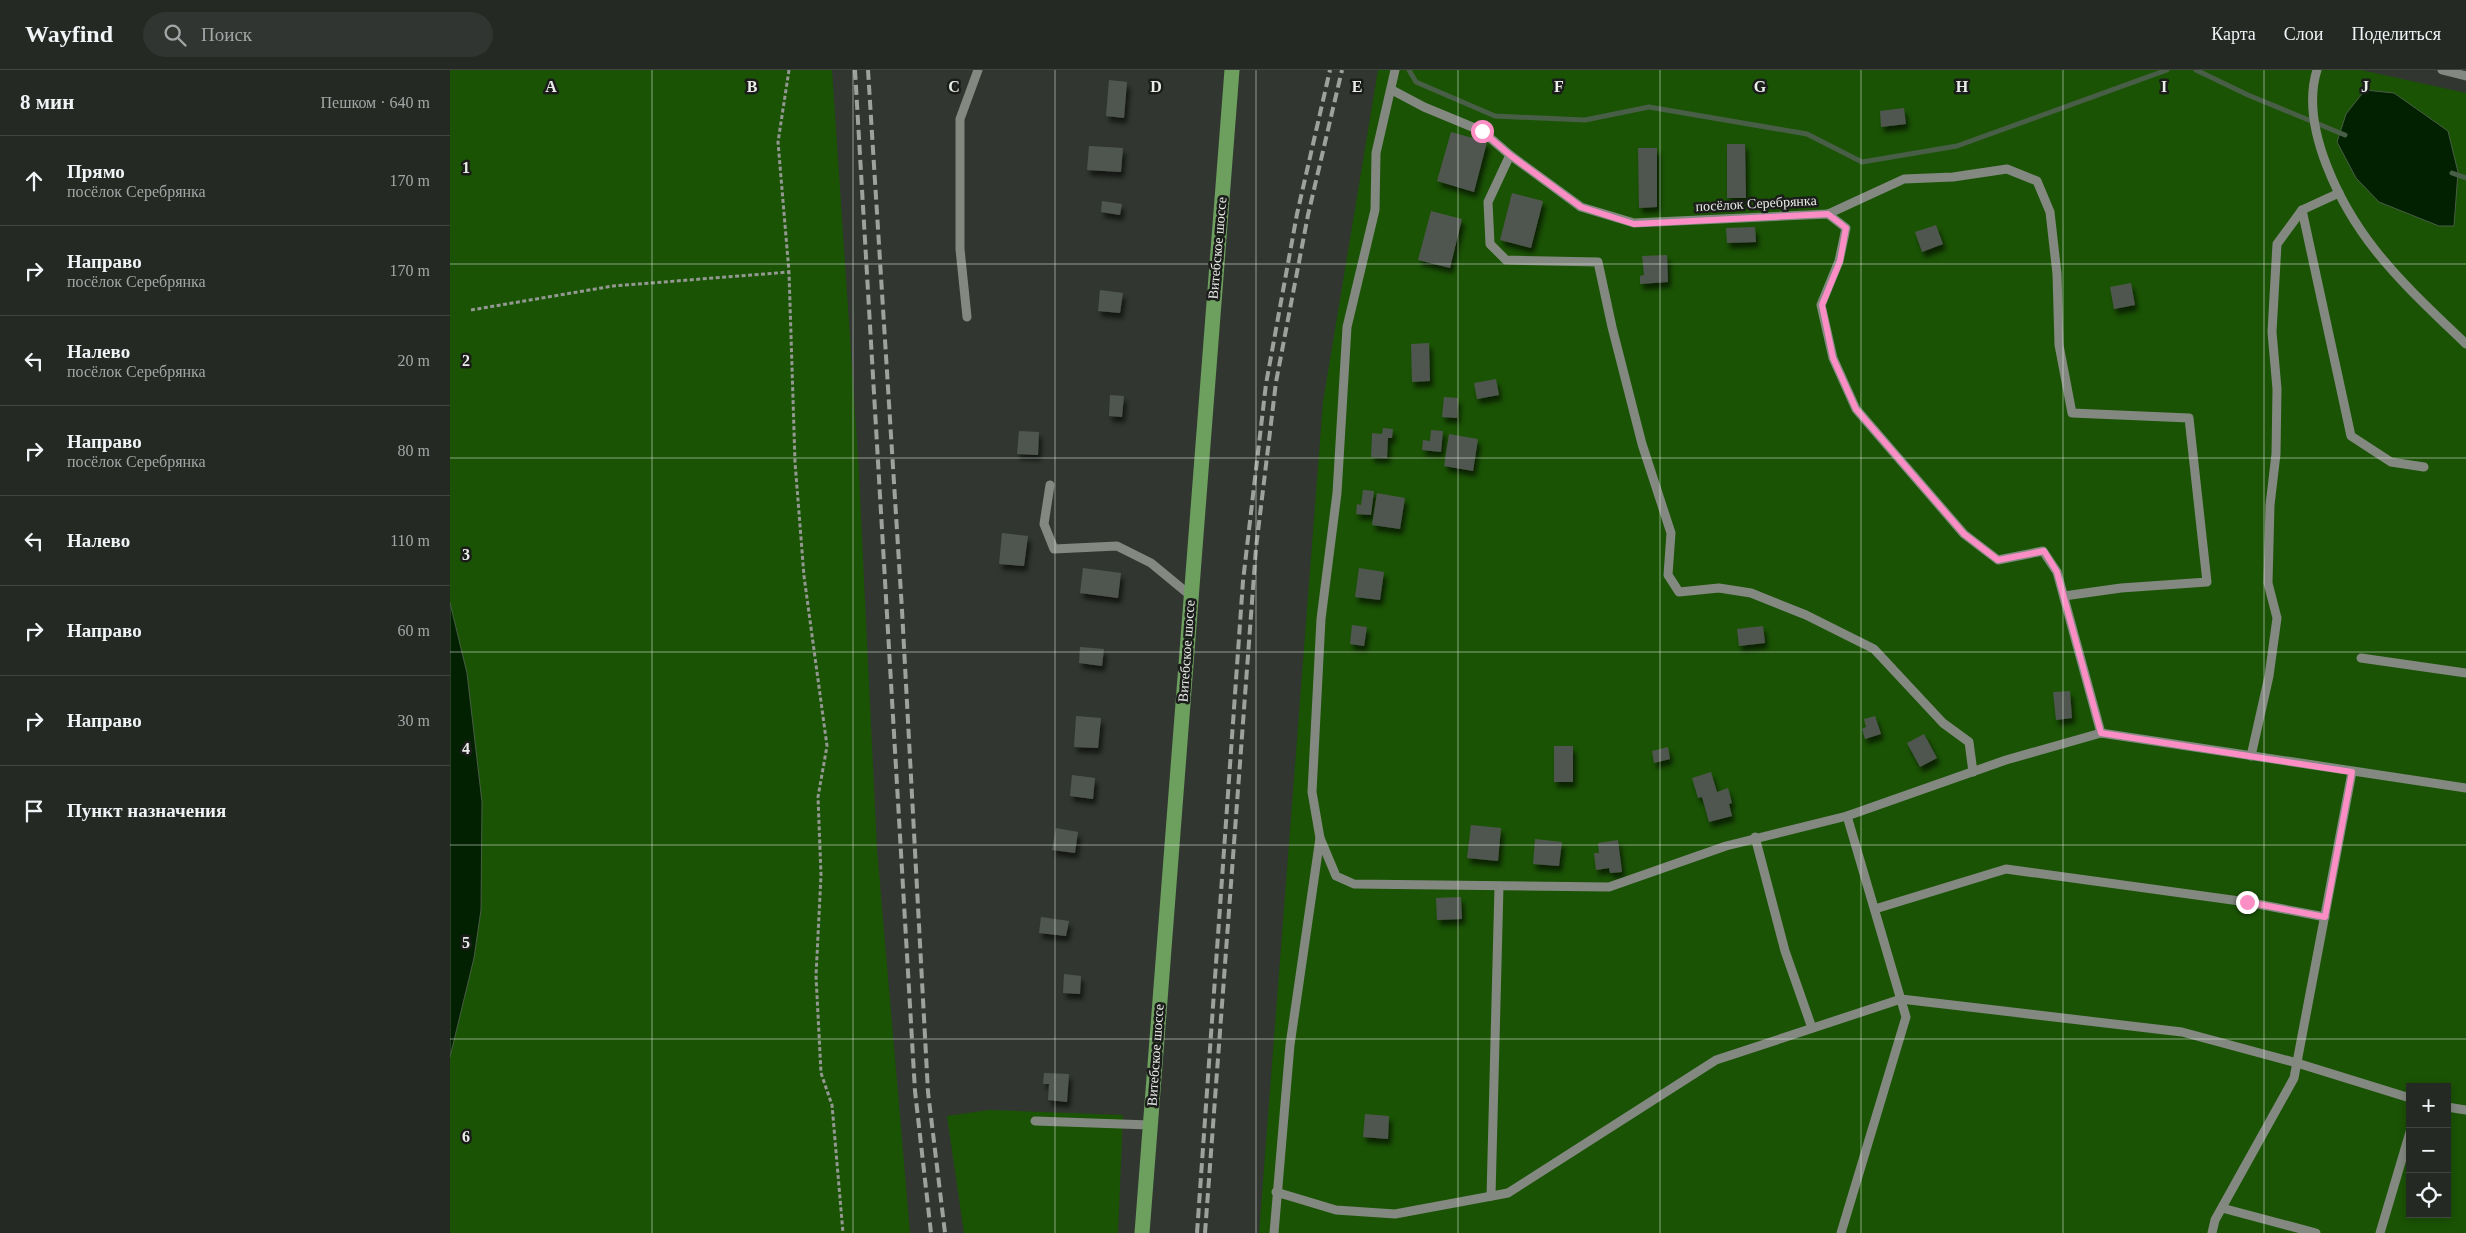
<!DOCTYPE html>
<html lang="ru">
<head>
<meta charset="utf-8">
<style>
	body { margin:0; font-family:Georgia,serif; background:#313531; color:#f1f3f6 }
	.controls { position:absolute; right:15px; bottom:15px; display:grid; overflow:hidden; border-radius:0px; box-shadow:0 2px 8px #0003 }
	.controls button { width:45px; height:45px; display:grid; place-items:center; padding:0; border:0; border-bottom:1px solid #424541; background:#252924; color:#f1f3f6; font:25px sans-serif }
	.stop { position:absolute; width:15px; height:15px; margin:-11px; border:4px solid #fb8fc5; border-radius:50%; background:#fff }
	.stop.end { background:#fb8fc5; border-color:#fff; box-shadow:0 1px 5px #0008 }
	.list { margin:0; padding:0; list-style:none }
	h2 { display:flex; justify-content:space-between; align-items:center; height:65px; margin:0; padding:0 20px; font-size:21px }
	h2 small { font-size:16px; font-weight:400; color:#a3a6a6 }
	.list li { display:grid; grid-template-columns:32px 1fr auto; gap:15px; align-items:center; box-sizing:border-box; height:90px; padding:0 20px; border-top:1px solid #424541 }
	.list b { display:block; font-size:19px; white-space:nowrap }
	.list p { margin:0; font-size:16px; white-space:nowrap; color:#a3a6a6 }
	.list em { font-size:16px; font-style:normal; color:#a3a6a6 }
	.icon { flex:none; width:28px; height:28px; fill:none; stroke:currentColor; stroke-width:2; stroke-linecap:round; stroke-linejoin:round }
	.map { position:relative; flex:none; width:2016px; height:1163px; overflow:hidden }
	header { display:flex; align-items:center; gap:30px; box-sizing:border-box; height:70px; padding:0 25px; background:#252924; border-bottom:1px solid #424541 }
	header strong { font-size:24px }
	nav { display:flex; gap:28px; margin-inline-start:auto; font-size:18px }
	.search { width:350px; height:45px; background:#313531; display:flex; align-items:center; gap:12px; box-sizing:border-box; padding:0 18px; border-radius:28px; color:#a3a6a6; font-size:19px }
	main { display:flex }
	aside { flex:1; background:#252924 }
	.map>svg:first-child { display:block }
	.green { fill:#1a5304; fill-rule:evenodd }
	.water { fill:#022100; stroke:#485e46 }
	.lines { fill:none; stroke-linecap:round; stroke-linejoin:round }
	.stream { stroke:#485e46; stroke-width:5 }
	.building { fill:#50564f; filter:url(#shadow) }
	.path { stroke:#939892; stroke-width:3; stroke-dasharray:4 2.5; stroke-linecap:butt }
	.lane { stroke:#838981; stroke-width:9 }
	.primary { stroke:#6da05e; stroke-width:15 }
	.rail { stroke:#9ea29d; stroke-width:4; stroke-dasharray:10 5; stroke-linecap:butt }
	.route { stroke:#fb8fc5; stroke-width:6 }
	.grid { fill:none; stroke:#eaede9; stroke-width:1; stroke-opacity:0.55 }
	.labels { text-anchor:middle; stroke-width:5; stroke-linejoin:round; paint-order:stroke }
	.street-label { font-size:14px; fill:#eaede9; stroke:#1b1d1a }
	.grid-label { font-size:16px; text-anchor:middle; font-weight:bold; fill:#eaede9; stroke:#1b1d1a; stroke-width:5; stroke-linejoin:round; paint-order:stroke }
</style>
</head>
<body>
<header>
<strong>Wayfind</strong>
<div class="search"><svg class="icon" aria-label="search" viewBox="0 0 24 24"><circle cx="10" cy="10" r="6"/><path d="M15 15l6 6"/></svg>Поиск</div>
<nav><a>Карта</a><a>Слои</a><a>Поделиться</a></nav>
</header>
<main>
<aside>
<h2>8 мин<small>Пешком · 640 m</small></h2>
<ul class="list">
<li><svg class="icon" aria-label="ahead" viewBox="0 0 24 24"><path d="M12 20V5M6 11l6-6 6 6"/></svg><div><b>Прямо</b><p>посёлок Серебрянка</p></div><em>170 m</em></li>
<li><svg class="icon" aria-label="right" viewBox="0 0 24 24"><path d="M7 20v-9h11M14 6l5 5-5 5"/></svg><div><b>Направо</b><p>посёлок Серебрянка</p></div><em>170 m</em></li>
<li><svg class="icon" aria-label="left" viewBox="0 0 24 24"><path d="M17 20v-9H6M10 6l-5 5 5 5"/></svg><div><b>Налево</b><p>посёлок Серебрянка</p></div><em>20 m</em></li>
<li><svg class="icon" aria-label="right" viewBox="0 0 24 24"><path d="M7 20v-9h11M14 6l5 5-5 5"/></svg><div><b>Направо</b><p>посёлок Серебрянка</p></div><em>80 m</em></li>
<li><svg class="icon" aria-label="left" viewBox="0 0 24 24"><path d="M17 20v-9H6M10 6l-5 5 5 5"/></svg><div><b>Налево</b></div><em>110 m</em></li>
<li><svg class="icon" aria-label="right" viewBox="0 0 24 24"><path d="M7 20v-9h11M14 6l5 5-5 5"/></svg><div><b>Направо</b></div><em>60 m</em></li>
<li><svg class="icon" aria-label="right" viewBox="0 0 24 24"><path d="M7 20v-9h11M14 6l5 5-5 5"/></svg><div><b>Направо</b></div><em>30 m</em></li>
<li><svg class="icon" aria-label="arrive" viewBox="0 0 24 24"><path d="M6 21V4h12l-3 4 3 4H6"/></svg><div><b>Пункт назначения</b></div></li>
</ul>
</aside>
<div class="map">
<svg width="2016" height="1163" viewBox="0 0 2016 1163">
	<defs>
		<filter id="shadow"><feDropShadow dx="3" dy="5.5" stdDeviation="2.5" flood-color="#0009"/></filter>
	</defs>
	<rect width="100%" height="100%" fill="#313730"/>
	<!-- green -->
	<g class="green">
		<polygon points="0,0 382,0 408,386 427,779 460,1163 0,1163 0,987 24,888 31,840 32,732 17,603 0,533"/>
		<path d="M 928,0 L 1911,0 L 2016,23 L 2016,1163 L 809,1163 L 873,332 ZM 1960,1017 L 1997,1017 L 1997,1144 L 1960,1144 Z"/>
		<polygon points="539,1040 673,1045 668,1163 514,1163 497,1046"/>
	</g>
	<!-- water -->
	<g class="water">
		<polygon points="1915,20 1944,23 1998,61 2008,102 2004,156 1989,156 1929,132 1906,108 1887,72 1896,44"/>
		<polygon points="0,533 17,603 32,732 31,840 24,888 0,987"/>
	</g>
	<g class="lines">
		<!-- stream -->
		<g class="stream">
			<polyline points="959,0 966,12 1045,46 1135,50 1199,37 1357,64 1412,92 1507,76 1717,0"/>
			<polyline points="1746,0 1798,25 1895,65"/>
			<polyline points="2002,103 2016,108"/>
		</g>
	</g>
	<!-- building -->
	<g class="building">
		<polygon points="659,10 677,12 674,48 656,46"/>
		<polygon points="1454,38 1456,54 1431,57 1430,41"/>
		<polygon points="1001,62 1037,72 1024,122 987,111"/>
		<polygon points="1277,74 1295,74 1296,128 1277,128"/>
		<polygon points="639,76 673,78 671,102 637,100"/>
		<polygon points="1188,78 1207,78 1207,137 1189,138"/>
		<polygon points="1062,123 1093,131 1081,178 1050,170"/>
		<polygon points="652,131 672,134 670,145 651,142"/>
		<polygon points="981,141 1012,149 1000,198 968,190"/>
		<polygon points="1486,155 1493,174 1472,182 1465,162"/>
		<polygon points="1305,157 1306,172 1277,173 1276,158"/>
		<polygon points="1217,185 1218,212 1190,214 1190,206 1194,205 1192,186"/>
		<polygon points="1681,213 1685,235 1664,239 1660,217"/>
		<polygon points="650,220 673,223 670,243 648,241"/>
		<polygon points="979,273 980,311 962,312 961,274"/>
		<polygon points="1046,309 1049,325 1027,329 1024,313"/>
		<polygon points="660,325 674,326 672,347 659,346"/>
		<polygon points="994,327 1008,328 1007,348 992,347"/>
		<polygon points="933,358 943,359 942,368 938,368 937,388 921,387 922,363 932,364"/>
		<polygon points="981,360 993,361 991,382 972,380 973,370 980,371"/>
		<polygon points="569,361 589,362 588,385 567,384"/>
		<polygon points="999,364 1028,369 1023,401 994,396"/>
		<polygon points="913,420 924,421 921,445 906,444 907,434 911,435"/>
		<polygon points="927,423 955,428 950,459 922,455"/>
		<polygon points="552,463 578,466 574,496 549,494"/>
		<polygon points="633,498 671,503 668,528 630,523"/>
		<polygon points="909,498 934,502 930,530 905,527"/>
		<polygon points="902,555 917,557 914,576 900,574"/>
		<polygon points="1313,556 1315,573 1289,576 1287,559"/>
		<polygon points="630,577 654,579 652,596 629,593"/>
		<polygon points="1620,621 1622,648 1606,650 1603,622"/>
		<polygon points="626,646 651,648 648,678 624,677"/>
		<polygon points="1425,646 1431,664 1415,669 1412,659 1416,657 1414,649"/>
		<polygon points="1474,664 1487,688 1470,697 1457,673"/>
		<rect x="1104" y="676" width="19" height="36"/>
		<polygon points="1218,677 1220,689 1204,693 1202,681"/>
		<polygon points="1261,702 1267,722 1278,718 1282,733 1279,734 1282,746 1259,752 1252,727 1248,728 1242,708"/>
		<polygon points="622,705 645,708 643,729 620,726"/>
		<polygon points="1021,755 1051,758 1048,791 1017,788"/>
		<polygon points="606,758 628,762 625,783 602,780"/>
		<polygon points="1085,769 1112,772 1109,796 1083,794"/>
		<polygon points="1168,770 1172,802 1160,803 1159,798 1146,800 1144,783 1149,783 1148,773"/>
		<polygon points="1011,827 1012,849 987,850 986,828"/>
		<polygon points="591,847 619,851 616,866 589,863"/>
		<polygon points="614,904 631,906 630,924 613,923"/>
		<polygon points="594,1003 619,1004 617,1032 598,1030 599,1014 593,1014"/>
		<polygon points="915,1044 939,1046 938,1069 913,1067"/>
	</g>
	<g class="lines">
		<!-- path -->
		<g class="path">
			<polyline points="339,0 328,72 339,202 345,392 354,506 377,676 368,727 371,805 366,906 371,1003 382,1035 393,1163"/>
			<polyline points="21,240 163,216 339,202"/>
		</g>
		<!-- lane -->
		<g class="lane">
			<polyline points="945,0 926,83 925,140 897,257 887,423 871,549 862,722 870,768 886,806 904,814 1159,817 1276,776 1397,746 1556,690 1651,663 2016,718"/>
			<path d="M 1867,0 C 1849,57 1891,137 1926,181 C 1953,215 1985,244 2016,274"/>
			<polyline points="1992,0 2016,6"/>
			<polyline points="942,20 974,37 1032,61 1060,85 1131,137 1184,153 1378,144 1396,158 1389,191 1371,235 1383,288 1406,339 1514,464 1548,490 1593,481 1607,502 1651,663"/>
			<polyline points="1060,85 1038,132 1040,174 1056,190 1148,192 1162,257 1192,374 1221,463 1218,505 1229,522 1269,518 1301,523 1356,545 1424,579 1493,653 1519,672 1523,702"/>
			<polyline points="1852,140 1901,366 1941,392 1974,397"/>
			<polyline points="1378,144 1454,109 1503,107 1557,99 1587,111 1600,142 1607,204 1609,275 1622,343 1739,348 1757,512 1671,518 1614,526"/>
			<polyline points="517,247 510,179 510,49 528,0"/>
			<polyline points="600,415 594,454 604,479 667,476 701,493 741,526"/>
			<polyline points="1911,588 2016,603"/>
			<polyline points="1801,686 1819,606 1827,548 1818,513 1820,435 1826,384 1827,319 1822,262 1827,174 1852,140 1889,123"/>
			<polyline points="1305,767 1335,881 1362,958"/>
			<polyline points="1425,839 1556,799 1797,832 1875,847"/>
			<polyline points="1997,1037 2016,1040"/>
			<polyline points="585,1051 700,1055"/>
			<polyline points="826,1122 886,1140 945,1144 1058,1123 1266,990 1451,929 1732,962 1847,993 1960,1028"/>
			<polyline points="1041,1126 1049,816"/>
			<polyline points="1772,1138 1866,1163"/>
			<polyline points="824,1163 840,975 870,768"/>
			<polyline points="1391,1163 1456,947 1397,746"/>
			<polyline points="1762,1163 1765,1150 1844,1008 1902,702"/>
			<polyline points="1930,1163 1960,1062"/>
		</g>
		<!-- primary -->
		<polyline class="primary" points="692,1163 782,0"/>
		<!-- rail -->
		<g class="rail">
			<polyline points="405,0 465,1021 481,1163"/>
			<polyline points="418,0 452,540 478,1022 495,1163"/>
			<polyline points="747,1163 793,511 816,314 847,144 880,0"/>
			<polyline points="755,1163 806,478 826,312 858,145 892,0"/>
		</g>
	</g>
	<g class="lines">
		<!-- route -->
		<polyline class="route" points="1032,61 1060,85 1131,137 1184,154 1378,144 1396,158 1390,191 1372,235 1383,288 1406,339 1514,464 1548,490 1594,481 1607,502 1651,663 1902,702 1875,847 1797,832"/>
	</g>
	<!-- grid -->
	<path class="grid" d="M 202,0 L 202,1163M 403,0 L 403,1163M 605,0 L 605,1163M 806,0 L 806,1163M 1008,0 L 1008,1163M 1210,0 L 1210,1163M 1411,0 L 1411,1163M 1613,0 L 1613,1163M 1814,0 L 1814,1163M 0,194 L 2016,194M 0,388 L 2016,388M 0,582 L 2016,582M 0,775 L 2016,775M 0,969 L 2016,969"/>
	<g class="labels">
		<!-- street labels -->
		<g class="street-label">
			<text transform="translate(1306 133) rotate(-3)" y="5">посёлок Серебрянка</text>
			<text transform="translate(767 178) rotate(-85)" y="5">Витебское шоссе</text>
			<text transform="translate(736 581) rotate(-86)" y="5">Витебское шоссе</text>
			<text transform="translate(705 985) rotate(-86)" y="5">Витебское шоссе</text>
		</g>
	</g>
	<g class="grid-label">
		<text x="101" y="22">A</text>
		<text x="302" y="22">B</text>
		<text x="504" y="22">C</text>
		<text x="706" y="22">D</text>
		<text x="907" y="22">E</text>
		<text x="1109" y="22">F</text>
		<text x="1310" y="22">G</text>
		<text x="1512" y="22">H</text>
		<text x="1714" y="22">I</text>
		<text x="1915" y="22">J</text>
		<text x="16" y="103">1</text>
		<text x="16" y="296">2</text>
		<text x="16" y="490">3</text>
		<text x="16" y="684">4</text>
		<text x="16" y="878">5</text>
		<text x="16" y="1072">6</text>
	</g>
</svg>
<div class="controls">
<button>+</button>
<button>−</button>
<button><svg class="icon" aria-label="locate" viewBox="0 0 24 24"><circle cx="12" cy="12" r="6"/><path d="M12 2v4M12 18v4M2 12h4M18 12h4"/></svg></button>
</div>
<div class="stop" style="left:1032px;top:61px"></div>
<div class="stop end" style="left:1797px;top:832px"></div>
</div>
</main>
</body>
</html>
